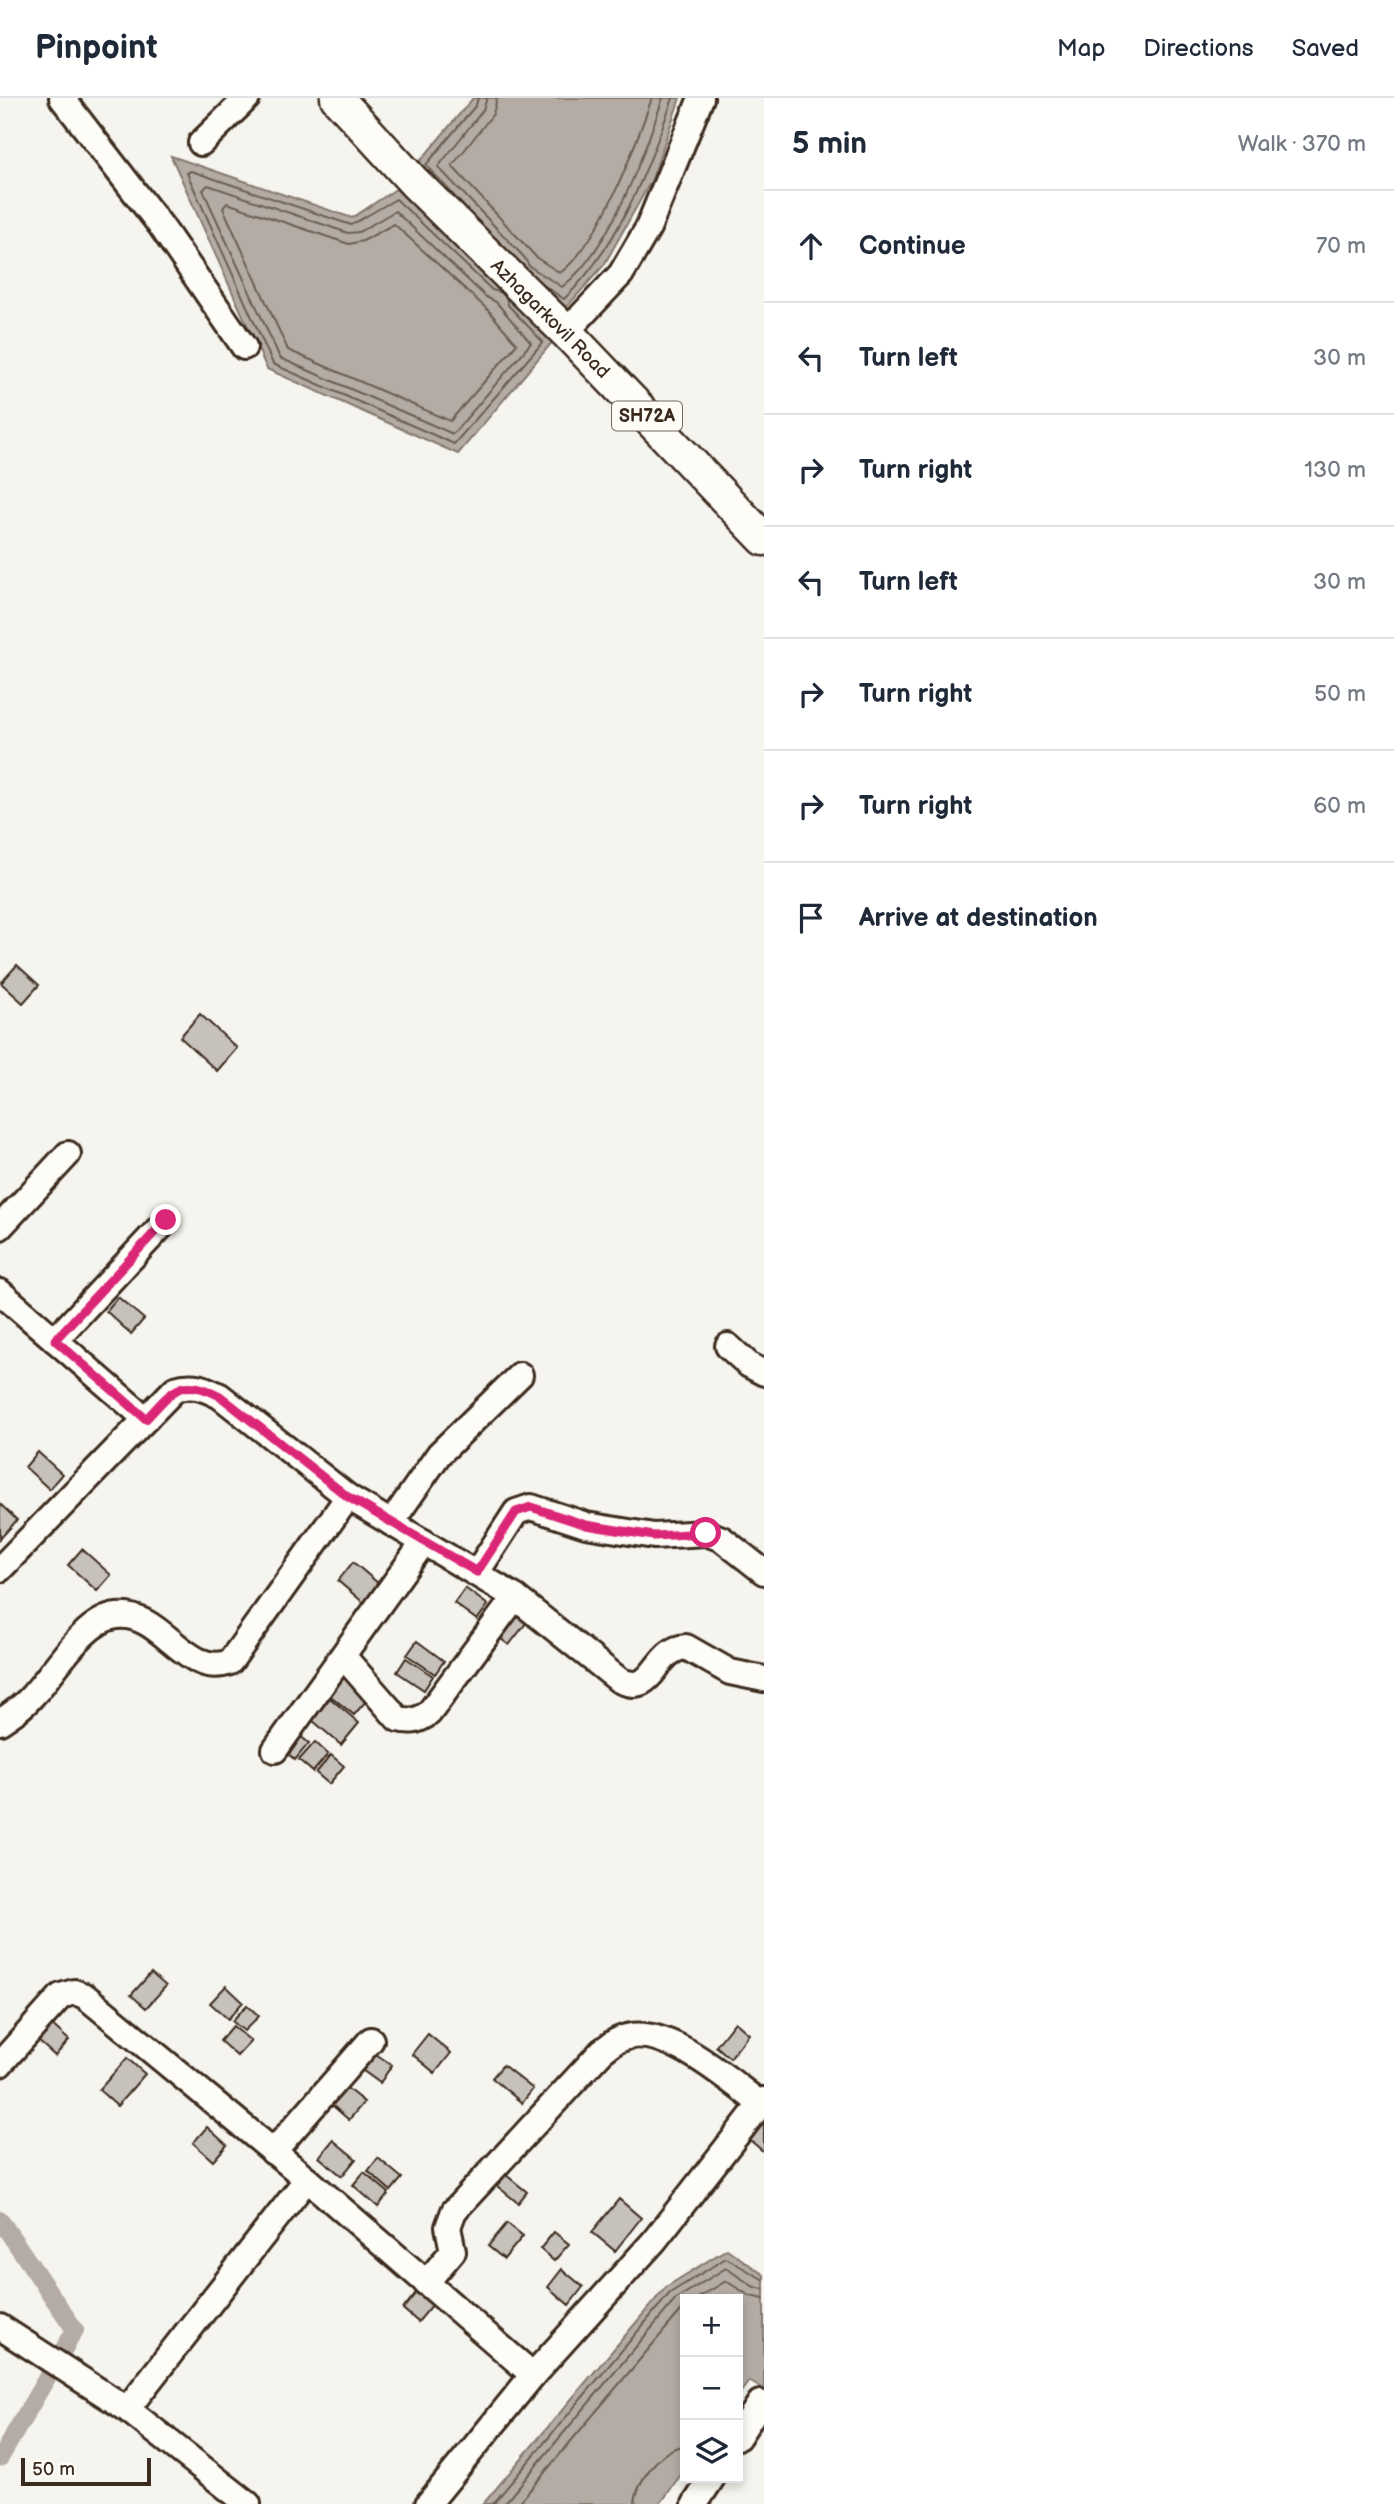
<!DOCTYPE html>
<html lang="en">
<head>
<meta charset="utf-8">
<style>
	body { margin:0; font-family:"Balsamiq Sans",sans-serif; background:#f6f6f7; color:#1f2937 }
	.controls { position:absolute; right:21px; bottom:21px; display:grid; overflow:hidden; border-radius:0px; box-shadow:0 4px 10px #0003 }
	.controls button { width:63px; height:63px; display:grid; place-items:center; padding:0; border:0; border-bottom:2px solid #e0e1e3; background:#fff; color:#1f2937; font:35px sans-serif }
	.scale { position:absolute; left:21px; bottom:18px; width:130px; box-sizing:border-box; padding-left:7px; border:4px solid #3b2a1e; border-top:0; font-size:19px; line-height:24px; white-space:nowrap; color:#3b2a1e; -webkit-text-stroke:5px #fdfcf7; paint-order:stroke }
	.stop { position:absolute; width:21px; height:21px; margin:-16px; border:5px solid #db2777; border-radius:50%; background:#fff }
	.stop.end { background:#db2777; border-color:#fff; box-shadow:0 2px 7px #0008 }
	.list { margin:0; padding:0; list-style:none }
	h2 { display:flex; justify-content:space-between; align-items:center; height:91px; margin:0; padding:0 28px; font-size:30px }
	h2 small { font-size:23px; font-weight:400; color:#747a83 }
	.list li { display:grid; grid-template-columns:46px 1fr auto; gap:21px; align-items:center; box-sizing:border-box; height:112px; padding:0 28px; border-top:2px solid #e0e1e3 }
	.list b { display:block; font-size:26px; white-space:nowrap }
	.list em { font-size:23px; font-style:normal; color:#747a83 }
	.icon { flex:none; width:38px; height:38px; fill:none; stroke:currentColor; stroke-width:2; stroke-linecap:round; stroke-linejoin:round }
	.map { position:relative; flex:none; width:764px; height:2406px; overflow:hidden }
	header { display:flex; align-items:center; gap:42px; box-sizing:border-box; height:98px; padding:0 35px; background:#fff; border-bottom:2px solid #e0e1e3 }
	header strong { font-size:33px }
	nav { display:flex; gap:38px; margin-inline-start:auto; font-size:24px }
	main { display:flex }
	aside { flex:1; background:#fff }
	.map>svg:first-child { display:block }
	.water { fill:#b4aca4; stroke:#84786e; stroke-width:2 }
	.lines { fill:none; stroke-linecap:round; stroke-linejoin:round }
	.shore { stroke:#6b5e54; stroke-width:2 }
	.canal { stroke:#b4aca4; stroke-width:18 }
	.building { fill:#c7c1bb; stroke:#3b2a1e; stroke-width:2 }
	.minor-casing { stroke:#3b2a1e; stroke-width:30 }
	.major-casing { stroke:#3b2a1e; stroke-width:37 }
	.minor { stroke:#fdfcf7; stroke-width:24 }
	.major { stroke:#fdfcf7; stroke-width:32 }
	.route { stroke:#db2777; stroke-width:9 }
	.labels { text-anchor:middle; stroke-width:7; stroke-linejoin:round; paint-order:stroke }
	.shield { fill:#fdfcf7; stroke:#75695f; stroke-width:2 }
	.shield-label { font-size:18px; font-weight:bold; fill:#3b2a1e }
	.street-label { font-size:19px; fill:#3b2a1e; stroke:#fdfcf7 }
</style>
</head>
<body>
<header>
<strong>Pinpoint</strong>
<nav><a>Map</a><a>Directions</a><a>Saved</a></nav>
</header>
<main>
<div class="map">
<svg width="764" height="2406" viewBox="0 0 764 2406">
	<rect width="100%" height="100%" fill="#f5f4ee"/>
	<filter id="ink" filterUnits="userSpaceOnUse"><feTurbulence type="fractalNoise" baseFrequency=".0143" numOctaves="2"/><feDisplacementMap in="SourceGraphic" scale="14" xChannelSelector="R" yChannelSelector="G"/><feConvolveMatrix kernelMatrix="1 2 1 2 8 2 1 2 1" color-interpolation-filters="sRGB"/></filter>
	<g filter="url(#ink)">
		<!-- water -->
		<g class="water">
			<polygon points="473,0 680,0 652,81 604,167 564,212 554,242 458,356 267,271 171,58 352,120 396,91 498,188 416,68"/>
			<polygon points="727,2151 764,2177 764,2292 749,2283 738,2298 738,2201 685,2201 685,2371 660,2406 483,2406 666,2189"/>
		</g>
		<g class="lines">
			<!-- shore -->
			<g class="shore">
				<path d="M 487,0 L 483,12 L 438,69 L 524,159 L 529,168 L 562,189 C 610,153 644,56 663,0"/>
				<path d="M 497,0 L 493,16 L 452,68 L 537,160 L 560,175 C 601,145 635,48 652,0"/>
				<polygon points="208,87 348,135 359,134 395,113 486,199 496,204 531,245 453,336 280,260 203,92"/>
				<polygon points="227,105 349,146 363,143 394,126 488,212 517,246 450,323 288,252 223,110"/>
				<polyline points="467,112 426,67 476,7 478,0"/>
				<path d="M 542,186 L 564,201 C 620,147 647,72 673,0"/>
				<polyline points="500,194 492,192 396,101 351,127 191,73 187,75 273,266 454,346 543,244 508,207 506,199"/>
				<polyline points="696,2201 726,2183 750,2198 764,2201"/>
				<polyline points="493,2406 670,2195 726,2160 764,2182"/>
				<polyline points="504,2406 676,2201 726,2170 754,2189 764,2191"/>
				<polyline points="518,2406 685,2208"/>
				<path d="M 635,2406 C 636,2383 662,2349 685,2348"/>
			</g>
			<!-- canal -->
			<polyline class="canal" points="0,2122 75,2232 0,2360"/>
		</g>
		<!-- building -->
		<g class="building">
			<polygon points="17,867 39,887 23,905 1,885"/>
			<polygon points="200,916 237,950 217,973 180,939"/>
			<polygon points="118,1199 144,1221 131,1236 106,1213"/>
			<polygon points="38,1354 62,1376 49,1391 25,1369"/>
			<polygon points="0,1406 17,1422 0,1441"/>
			<polygon points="82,1451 111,1477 97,1493 68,1467"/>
			<polygon points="353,1464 379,1486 364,1505 338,1483"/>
			<polygon points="465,1490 488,1507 477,1522 454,1505"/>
			<polygon points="515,1502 533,1516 509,1547 491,1533"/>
			<polygon points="417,1543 444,1563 435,1576 407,1557"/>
			<polygon points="406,1560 433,1578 424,1592 397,1574"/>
			<polygon points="346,1573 373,1595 354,1617 327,1595"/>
			<polygon points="330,1600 359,1625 341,1647 312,1622"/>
			<polygon points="300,1638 309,1645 295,1662 286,1654"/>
			<polygon points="315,1644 328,1656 313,1674 299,1662"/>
			<polygon points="331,1657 344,1668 329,1686 316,1675"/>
			<polygon points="151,1875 166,1888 146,1910 131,1897"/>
			<polygon points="226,1888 243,1904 228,1921 210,1905"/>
			<polygon points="247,1907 259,1918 244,1933 232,1923"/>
			<polygon points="49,1924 69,1942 55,1958 35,1940"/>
			<polygon points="735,1924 749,1936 730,1960 716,1948"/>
			<polygon points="233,1928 251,1943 237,1958 220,1943"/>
			<polygon points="428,1936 451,1955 435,1975 412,1956"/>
			<polygon points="367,1950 392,1967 380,1985 355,1967"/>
			<polygon points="127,1960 145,1976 117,2008 99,1992"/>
			<polygon points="503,1967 533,1991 522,2005 492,1980"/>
			<polygon points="339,1984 364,2004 349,2022 325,2001"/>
			<polygon points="760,2020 764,2023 764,2054 745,2038"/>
			<polygon points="207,2029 227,2047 213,2063 193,2045"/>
			<polygon points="333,2042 356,2061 342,2078 319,2059"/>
			<polygon points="378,2060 402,2080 391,2093 368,2073"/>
			<polygon points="500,2072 527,2094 518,2105 491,2083"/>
			<polygon points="364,2074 389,2095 378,2109 353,2087"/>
			<polygon points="619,2101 641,2120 615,2153 592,2134"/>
			<polygon points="507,2125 523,2138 504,2161 488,2148"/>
			<polygon points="554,2134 569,2146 554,2163 540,2151"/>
			<polygon points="562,2171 583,2189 569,2207 548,2189"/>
			<polygon points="423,2186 439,2199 418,2224 403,2211"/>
		</g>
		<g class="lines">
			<!-- minor casing -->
			<g class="minor-casing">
				<g id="minor">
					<polyline points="62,0 161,128 244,249"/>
					<polyline points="201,45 247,0"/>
					<polyline points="566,234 621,176 648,130 701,0"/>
					<polyline points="0,1129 68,1056"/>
					<polyline points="0,1194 146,1321"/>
					<polyline points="55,1242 166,1123"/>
					<polyline points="728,1248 749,1267 764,1275"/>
					<polyline points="391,1425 439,1356 520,1277"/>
					<path d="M 0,1471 L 175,1291 C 193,1285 204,1290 220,1298 L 348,1399 L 515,1499 L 619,1582 C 656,1600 653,1551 686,1549 L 730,1574 L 764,1581"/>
					<polyline points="477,1474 516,1414 531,1409 586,1427 654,1438 706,1435 722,1441 764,1474"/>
					<path d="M 343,1558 L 398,1621 C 411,1624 418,1623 429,1615 L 515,1499"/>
					<path d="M 0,1624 C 12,1616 24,1608 33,1597 C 54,1575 84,1521 117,1518 C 162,1513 186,1581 230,1564 L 348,1399"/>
					<polyline points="275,1652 424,1444"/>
					<polyline points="0,1966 61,1898 74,1894 85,1898 307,2081 533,2277"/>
					<polyline points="273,2054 371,1942"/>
					<path d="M 426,2185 L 453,2153 L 448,2129 L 454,2113 L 602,1953 C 608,1949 614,1943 621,1941 C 663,1922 729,1983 761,2006"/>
					<polyline points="0,2229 127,2311 248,2406"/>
					<polyline points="127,2311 307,2081"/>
					<polyline points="738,2339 760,2305 764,2307"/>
					<polyline points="428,2406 533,2277 654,2143 764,2002"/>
					<polyline points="695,2406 712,2380"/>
				</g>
			</g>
			<!-- major casing -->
			<g class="major-casing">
				<polyline id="major" points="337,0 414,84 566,234 764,441"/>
			</g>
			<!-- minor -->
			<use href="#minor" class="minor"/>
			<!-- major -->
			<use href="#major" class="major"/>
		</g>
	</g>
	<g class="lines" filter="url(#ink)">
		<!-- route -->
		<path class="route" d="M 166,1122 L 55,1242 L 146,1321 C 173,1293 180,1277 220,1298 L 348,1399 L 477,1474 L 516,1414 L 531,1409 L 586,1427 L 654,1438 L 706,1435"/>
	</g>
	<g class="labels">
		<!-- shield labels -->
		<rect class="shield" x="612" y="303.5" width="70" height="29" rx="5"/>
		<g class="shield-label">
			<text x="647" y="324">SH72A</text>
		</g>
		<!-- street labels -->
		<g class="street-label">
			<text transform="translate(551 220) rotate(45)" y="7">Azhagarkovil Road</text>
		</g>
	</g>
</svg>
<div class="controls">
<button>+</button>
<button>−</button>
<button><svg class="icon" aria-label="layers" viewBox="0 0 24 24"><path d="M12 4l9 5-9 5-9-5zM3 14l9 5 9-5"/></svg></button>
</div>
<div class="scale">50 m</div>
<div class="stop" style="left:706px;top:1435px"></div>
<div class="stop end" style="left:166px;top:1122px"></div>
</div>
<aside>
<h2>5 min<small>Walk · 370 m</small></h2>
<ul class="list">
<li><svg class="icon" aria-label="ahead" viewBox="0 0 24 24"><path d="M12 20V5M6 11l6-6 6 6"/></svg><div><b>Continue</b></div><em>70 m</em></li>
<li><svg class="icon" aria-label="left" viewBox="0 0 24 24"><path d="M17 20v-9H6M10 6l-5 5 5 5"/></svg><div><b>Turn left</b></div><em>30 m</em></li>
<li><svg class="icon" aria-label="right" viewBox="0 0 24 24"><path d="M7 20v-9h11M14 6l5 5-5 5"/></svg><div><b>Turn right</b></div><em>130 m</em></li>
<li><svg class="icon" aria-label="left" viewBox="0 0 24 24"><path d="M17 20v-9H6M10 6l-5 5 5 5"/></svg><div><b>Turn left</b></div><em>30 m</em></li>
<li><svg class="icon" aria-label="right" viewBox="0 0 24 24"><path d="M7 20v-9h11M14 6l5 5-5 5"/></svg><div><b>Turn right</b></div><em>50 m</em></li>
<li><svg class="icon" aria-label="right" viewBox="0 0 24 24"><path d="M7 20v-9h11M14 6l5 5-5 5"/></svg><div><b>Turn right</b></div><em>60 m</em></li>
<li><svg class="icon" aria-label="arrive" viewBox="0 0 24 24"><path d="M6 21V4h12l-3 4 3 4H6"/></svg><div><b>Arrive at destination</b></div></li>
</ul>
</aside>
</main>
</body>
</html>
